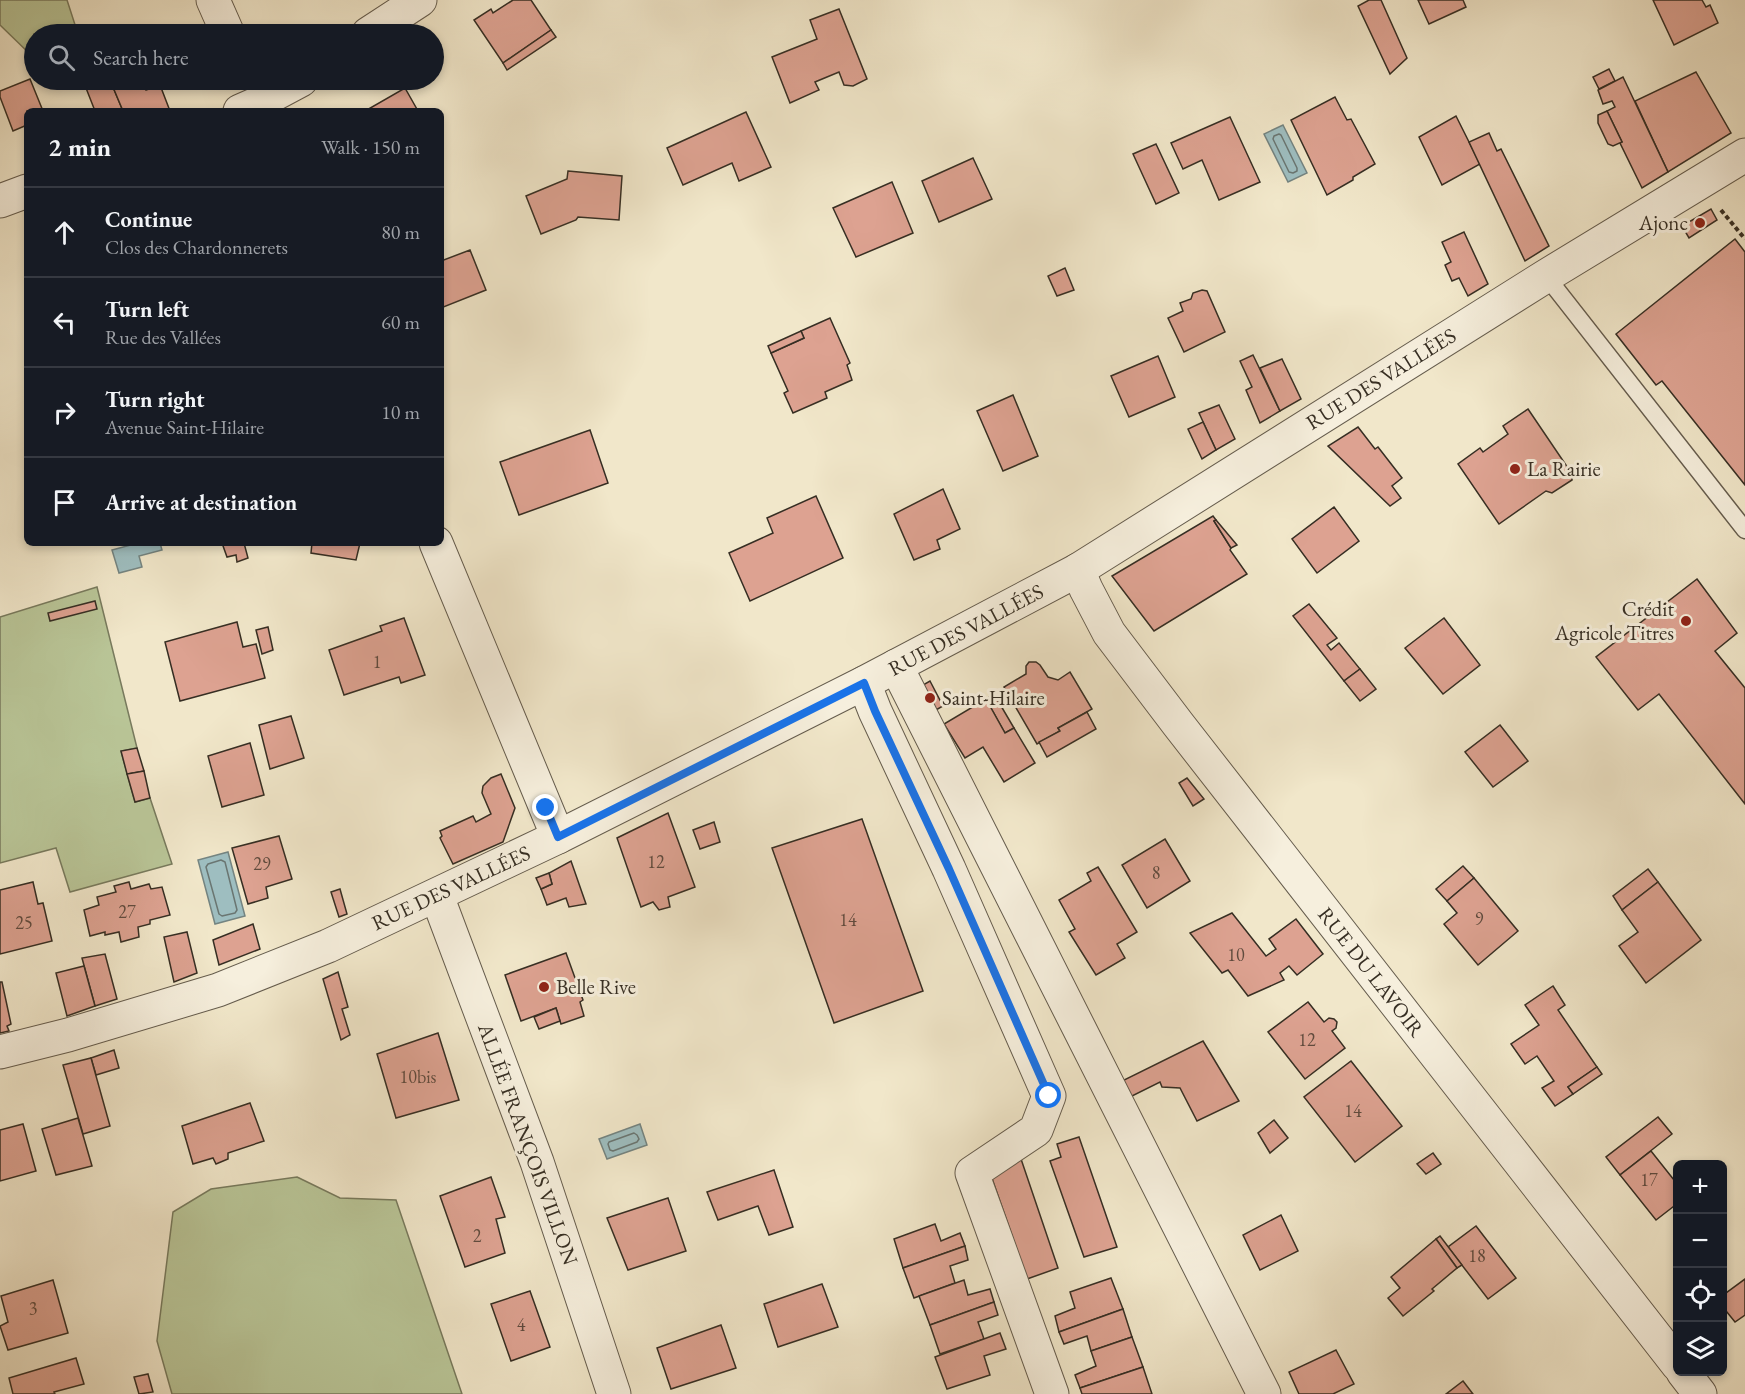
<!DOCTYPE html>
<html lang="en">
<head>
<meta charset="utf-8">
<style>
	body { margin:0; font-family:"EB Garamond",serif; background:#242831; color:#f1f3f6 }
	.controls { position:absolute; right:18px; bottom:18px; display:grid; overflow:hidden; border-radius:9px; box-shadow:0 3px 9px #0003 }
	.controls button { width:54px; height:54px; display:grid; place-items:center; padding:0; border:0; border-bottom:2px solid #363941; background:#171b24; color:#f1f3f6; font:30px sans-serif }
	.stop { position:absolute; width:18px; height:18px; margin:-14px; border:4px solid #1a73e8; border-radius:50%; background:#fff }
	.stop.end { background:#1a73e8; border-color:#fff; box-shadow:0 2px 6px #0008 }
	.list { margin:0; padding:0; list-style:none }
	h2 { display:flex; justify-content:space-between; align-items:center; height:78px; margin:0; padding:0 24px; font-size:26px }
	h2 small { font-size:20px; font-weight:400; color:#9ea1a6 }
	.list li { display:grid; grid-template-columns:39px 1fr auto; gap:18px; align-items:center; box-sizing:border-box; height:90px; padding:0 24px; border-top:2px solid #363941 }
	.list b { display:block; font-size:22px; white-space:nowrap }
	.list p { margin:0; font-size:20px; white-space:nowrap; color:#9ea1a6 }
	.list em { font-size:20px; font-style:normal; color:#9ea1a6 }
	.icon { flex:none; width:33px; height:33px; fill:none; stroke:currentColor; stroke-width:2; stroke-linecap:round; stroke-linejoin:round }
	.map { position:relative; flex:none; width:1745px; height:1394px; overflow:hidden }
	.search { position:absolute; background:#171b24; box-shadow:0 3px 9px #0003; left:24px; top:24px; width:420px; height:66px; display:flex; align-items:center; gap:15px; box-sizing:border-box; padding:0 21px; border-radius:33px; color:#9ea1a6; font-size:22px }
	.panel { position:absolute; background:#171b24; box-shadow:0 3px 9px #0003; left:24px; top:108px; width:420px; height:438px; border-radius:9px }
	.map>svg:first-child { display:block }
	.green { fill:#b9c597; stroke:#787a5d; stroke-width:1.5 }
	.water { fill:#9ebec0; stroke:#748481; stroke-width:1.5 }
	.lines { fill:none; stroke-linecap:round; stroke-linejoin:round }
	.shore { stroke:#6a7672; stroke-width:1.5 }
	.building { fill:#dda291; stroke:#362e23; stroke-width:1.5 }
	.service-casing { stroke:#655c4d; stroke-width:19 }
	.minor-casing { stroke:#655c4d; stroke-width:35 }
	.path { stroke:#362e23; stroke-width:4; stroke-dasharray:4.5 3; stroke-linecap:butt }
	.service { stroke:#f6efdd; stroke-width:16 }
	.minor { stroke:#f6efdd; stroke-width:33 }
	.route { stroke:#1a73e8; stroke-width:8 }
	.poi-dot { fill:#8f2418; stroke:#f6efdd; stroke-width:2 }
	.labels { text-anchor:middle; stroke-width:6; stroke-linejoin:round; paint-order:stroke }
	.number-label { font-size:18px; fill:#604b3e }
	.poi-label { font-size:21px; fill:#362e23; stroke:#f6efdd; text-anchor:start }
	.street-label { font-size:21px; fill:#362e23; stroke:#f6efdd }
</style>
</head>
<body>
<div class="map">
<svg width="1745" height="1394" viewBox="0 0 1745 1394">
	<rect width="100%" height="100%" fill="#f1e7ca"/>
	<filter id="stains"><feTurbulence type="fractalNoise" baseFrequency=".00333" numOctaves="4"/><feColorMatrix values="0 0 0 0 .2 0 0 0 0 .09 0 0 0 0 .02 0 0 0 .5 -.17"/></filter>
	<radialGradient id="worn" r=".72"><stop offset=".6" stop-color="#630" stop-opacity="0"/><stop offset="1" stop-color="#630" stop-opacity=".3"/></radialGradient>
	<!-- green -->
	<g class="green">
		<polygon points="0,0 67,0 78,34 34,34 34,58 0,25"/>
		<polygon points="97,587 137,748 121,751 135,802 150,798 172,864 70,892 56,848 0,863 0,617"/>
		<polygon points="297,1177 340,1198 396,1200 462,1394 172,1394 157,1341 173,1212 211,1189"/>
	</g>
	<!-- water -->
	<g class="water">
		<polygon points="1283,125 1307,173 1288,182 1264,134"/>
		<polygon points="138,543 160,543 162,550 139,556 142,567 119,573 112,550"/>
		<polygon points="228,852 245,916 215,924 198,860"/>
		<polygon points="640,1124 647,1145 607,1159 599,1139"/>
	</g>
	<g class="lines">
		<!-- shore -->
		<g class="shore">
			<polygon points="1279,134 1281,135 1297,168 1297,171 1293,173 1289,172 1273,139 1274,136"/>
			<polygon points="221,860 225,862 237,910 235,913 222,916 219,914 206,867 208,864"/>
			<polygon points="634,1133 637,1135 639,1139 637,1142 613,1151 610,1150 608,1144 609,1142"/>
		</g>
	</g>
	<!-- building -->
	<g class="building">
		<polygon points="513,0 531,0 551,30 503,63 474,20 491,9 493,13"/>
		<polygon points="1369,0 1381,0 1407,58 1390,74 1358,6"/>
		<polygon points="1418,0 1463,0 1466,7 1429,24"/>
		<polygon points="1653,0 1702,0 1706,7 1710,5 1718,23 1674,45"/>
		<polygon points="839,9 867,79 853,86 844,85 839,72 815,82 819,90 790,103 772,57 817,39 810,20"/>
		<polygon points="551,30 556,37 507,70 503,63"/>
		<polygon points="1609,69 1615,81 1599,89 1593,77"/>
		<polygon points="1696,72 1731,133 1668,172 1635,101"/>
		<polygon points="1623,77 1668,172 1642,188 1620,143 1622,142 1607,111 1615,107 1612,101 1603,104 1598,90"/>
		<polygon points="30,79 43,111 27,111 27,125 13,131 0,97 0,91"/>
		<polygon points="110,80 123,111 95,111 86,88"/>
		<polygon points="110,80 141,80 146,90 160,85 170,111 123,111"/>
		<polygon points="405,88 418,111 365,111"/>
		<polygon points="1335,97 1347,120 1351,119 1375,164 1353,177 1353,180 1327,195 1291,120"/>
		<polygon points="1607,111 1622,142 1613,146 1608,144 1598,123 1598,115"/>
		<polygon points="746,112 771,167 739,181 732,163 683,185 667,148"/>
		<polygon points="1456,116 1480,164 1442,185 1419,137"/>
		<polygon points="1230,117 1260,182 1219,200 1202,160 1183,169 1171,143"/>
		<polygon points="1489,133 1497,151 1501,149 1549,246 1525,261 1469,142"/>
		<polygon points="1156,144 1179,193 1156,204 1133,154"/>
		<polygon points="973,158 992,199 939,222 922,181"/>
		<polygon points="568,171 622,176 619,220 578,217 576,220 541,234 526,196 567,179"/>
		<polygon points="892,182 913,233 856,257 833,208"/>
		<polygon points="1711,209 1717,220 1689,238 1682,226"/>
		<polygon points="1464,232 1488,284 1468,296 1459,278 1452,281 1445,265 1451,262 1442,242"/>
		<polygon points="1735,239 1745,252 1745,485 1662,381 1656,385 1616,334"/>
		<polygon points="470,250 486,290 441,308 441,261"/>
		<polygon points="1065,268 1074,290 1057,296 1048,276"/>
		<polygon points="1202,290 1207,291 1225,332 1184,352 1168,318 1183,311 1180,303 1191,299 1193,293"/>
		<polygon points="830,318 850,363 847,365 852,380 825,392 827,398 793,413 784,393 788,391 771,353 804,338 801,331"/>
		<polygon points="801,331 804,338 771,353 768,346"/>
		<polygon points="1253,355 1280,411 1260,423 1246,390 1252,387 1240,361"/>
		<polygon points="1158,356 1175,397 1129,417 1111,376"/>
		<polygon points="1282,359 1301,399 1280,411 1260,368"/>
		<polygon points="1013,395 1038,456 1003,471 977,411"/>
		<polygon points="1219,405 1235,439 1216,450 1199,413"/>
		<polygon points="1528,409 1572,474 1572,480 1552,493 1546,491 1499,524 1458,464 1480,448 1483,452 1508,434 1503,426"/>
		<polygon points="1203,422 1216,450 1202,459 1188,429"/>
		<polygon points="1358,427 1375,449 1378,447 1402,478 1392,486 1401,498 1390,506 1328,446"/>
		<polygon points="590,430 608,483 519,515 500,462"/>
		<polygon points="943,489 960,529 937,540 940,549 914,560 894,514"/>
		<polygon points="816,496 843,558 750,601 729,553 773,533 767,518"/>
		<polygon points="1334,507 1359,541 1317,573 1292,539"/>
		<polygon points="1213,516 1216,520 1214,521 1231,548 1230,550 1247,574 1154,631 1112,576"/>
		<polygon points="1216,520 1237,545 1231,548 1214,521"/>
		<polygon points="222,543 244,543 248,558 237,562 236,555 227,557"/>
		<polygon points="312,543 360,543 356,560 311,553"/>
		<polygon points="1697,579 1737,633 1715,651 1745,688 1745,804 1659,694 1638,710 1596,657"/>
		<polygon points="95,601 97,609 50,621 48,613"/>
		<polygon points="1309,604 1337,638 1327,645 1331,650 1339,643 1360,669 1344,681 1293,616"/>
		<polygon points="404,618 425,675 401,683 399,677 344,695 329,650 382,631 380,626"/>
		<polygon points="1444,618 1480,665 1443,694 1405,648"/>
		<polygon points="237,622 243,647 256,644 265,678 180,701 165,642"/>
		<polygon points="268,627 273,650 262,654 256,630"/>
		<polygon points="1029,662 1036,662 1040,665 1048,677 1058,680 1070,672 1092,709 1058,728 1060,731 1037,744 1004,687 1026,674 1026,666"/>
		<polygon points="1360,669 1376,689 1360,701 1344,681"/>
		<polygon points="930,681 943,706 929,714 916,689"/>
		<polygon points="994,694 1014,728 1005,733 986,699"/>
		<polygon points="986,699 1005,733 1014,728 1035,763 1004,782 983,747 965,758 944,724"/>
		<polygon points="1087,712 1096,729 1047,757 1039,742 1060,731 1058,728"/>
		<polygon points="291,716 304,758 270,769 259,725"/>
		<polygon points="1500,725 1528,761 1493,787 1465,752"/>
		<polygon points="250,743 264,795 222,807 208,756"/>
		<polygon points="137,748 144,771 127,774 121,751"/>
		<polygon points="144,771 150,798 135,802 127,774"/>
		<polygon points="501,774 515,808 503,842 453,864 440,838 442,836 440,831 473,816 476,822 491,814 482,793 483,786 491,778"/>
		<polygon points="1187,778 1204,799 1193,806 1179,783"/>
		<polygon points="668,813 695,887 668,897 670,907 659,910 653,902 641,907 617,838"/>
		<polygon points="862,819 923,991 834,1023 772,848"/>
		<polygon points="714,822 720,842 700,849 693,830"/>
		<polygon points="279,836 292,879 266,887 268,898 248,904 232,848"/>
		<polygon points="1165,839 1190,881 1147,908 1122,865"/>
		<polygon points="571,861 586,904 569,907 566,898 547,905 541,889 552,884 549,873"/>
		<polygon points="1463,866 1474,878 1447,901 1436,889"/>
		<polygon points="1098,867 1137,932 1117,944 1125,958 1096,975 1069,932 1075,929 1059,900 1091,881 1087,873"/>
		<polygon points="1648,869 1658,882 1622,910 1613,896"/>
		<polygon points="549,873 552,884 541,889 536,878"/>
		<polygon points="1474,878 1518,931 1478,965 1444,924 1457,913 1447,901"/>
		<polygon points="33,882 38,904 43,903 52,941 0,954 0,890"/>
		<polygon points="129,882 131,889 149,884 151,889 162,887 170,915 150,920 150,924 138,927 139,937 121,942 119,932 105,935 105,932 90,936 84,910 99,905 97,897 116,892 114,886"/>
		<polygon points="1658,882 1701,940 1646,983 1619,946 1638,932 1622,910"/>
		<polygon points="340,889 347,914 339,917 331,892"/>
		<polygon points="1232,913 1266,956 1276,949 1269,939 1296,919 1323,954 1297,975 1289,966 1280,973 1284,980 1248,996 1228,970 1222,973 1190,933"/>
		<polygon points="253,924 260,949 219,965 213,940"/>
		<polygon points="187,932 197,973 174,982 164,937"/>
		<polygon points="566,953 583,1000 580,1002 584,1016 561,1024 556,1008 521,1021 505,975"/>
		<polygon points="105,954 117,999 95,1006 82,958"/>
		<polygon points="84,966 95,1006 67,1016 56,973"/>
		<polygon points="338,972 348,1007 342,1009 350,1035 341,1040 323,979"/>
		<polygon points="0,982 2,982 11,1024 7,1026 9,1031 0,1033"/>
		<polygon points="1553,986 1565,1005 1558,1010 1597,1067 1568,1087 1573,1094 1555,1106 1542,1088 1554,1081 1537,1056 1525,1064 1511,1044 1539,1025 1525,1005"/>
		<polygon points="1308,1002 1324,1022 1329,1018 1334,1019 1337,1022 1336,1028 1332,1031 1345,1048 1305,1079 1268,1032"/>
		<polygon points="556,1008 560,1021 539,1029 534,1017"/>
		<polygon points="438,1033 459,1100 396,1118 377,1054"/>
		<polygon points="1203,1041 1239,1101 1197,1121 1180,1088 1162,1087 1160,1082 1128,1098 1120,1082"/>
		<polygon points="114,1050 119,1068 96,1075 91,1058"/>
		<polygon points="91,1058 110,1126 83,1134 63,1065"/>
		<polygon points="1351,1061 1402,1126 1355,1162 1304,1097"/>
		<polygon points="1597,1067 1602,1074 1573,1094 1568,1087"/>
		<polygon points="250,1103 264,1141 228,1153 228,1159 216,1164 213,1158 193,1164 182,1126"/>
		<polygon points="1658,1117 1672,1134 1620,1175 1606,1157"/>
		<polygon points="78,1118 92,1166 56,1175 42,1129"/>
		<polygon points="1274,1120 1288,1138 1270,1153 1258,1133"/>
		<polygon points="23,1124 36,1171 0,1181 0,1130"/>
		<polygon points="1079,1137 1117,1247 1084,1257 1050,1161 1061,1157 1057,1144"/>
		<polygon points="1651,1151 1678,1185 1678,1203 1656,1220 1620,1175"/>
		<polygon points="1433,1153 1441,1164 1426,1174 1417,1164"/>
		<polygon points="1020,1156 1058,1268 1027,1279 988,1167"/>
		<polygon points="774,1170 793,1227 769,1235 758,1206 718,1220 707,1192"/>
		<polygon points="491,1177 505,1217 496,1219 505,1253 465,1267 440,1196"/>
		<polygon points="668,1198 686,1251 628,1270 607,1218"/>
		<polygon points="1281,1215 1298,1251 1260,1270 1243,1235"/>
		<polygon points="935,1224 941,1241 960,1233 965,1246 903,1268 894,1239"/>
		<polygon points="1476,1226 1516,1278 1488,1299 1448,1247"/>
		<polygon points="1440,1236 1462,1265 1457,1268 1436,1239"/>
		<polygon points="1436,1239 1457,1268 1432,1289 1434,1291 1403,1316 1388,1298 1400,1288 1391,1277"/>
		<polygon points="965,1246 968,1260 950,1266 955,1283 914,1298 903,1268"/>
		<polygon points="1111,1278 1123,1309 1059,1332 1055,1316 1075,1308 1070,1292"/>
		<polygon points="1745,1279 1745,1315 1735,1322 1722,1306 1722,1296"/>
		<polygon points="53,1280 68,1333 8,1350 0,1326 8,1322 1,1296"/>
		<polygon points="964,1280 968,1295 990,1289 994,1302 930,1325 919,1296"/>
		<polygon points="822,1284 838,1327 778,1347 764,1304"/>
		<polygon points="530,1291 550,1347 511,1361 491,1304"/>
		<polygon points="994,1302 998,1315 978,1322 984,1339 940,1354 930,1325"/>
		<polygon points="1123,1309 1132,1337 1091,1351 1087,1336 1064,1344 1059,1332"/>
		<polygon points="721,1325 736,1368 671,1389 657,1348"/>
		<polygon points="1000,1333 1006,1349 984,1356 990,1375 947,1389 935,1357"/>
		<polygon points="1132,1337 1143,1367 1080,1388 1075,1375 1096,1366 1091,1351"/>
		<polygon points="1336,1350 1354,1384 1333,1394 1299,1394 1289,1372"/>
		<polygon points="76,1358 84,1384 54,1392 55,1394 13,1394 9,1378"/>
		<polygon points="1143,1367 1152,1394 1082,1394 1080,1388"/>
		<polygon points="148,1374 153,1392 139,1394 134,1377"/>
		<polygon points="1463,1381 1473,1394 1446,1394"/>
	</g>
	<g class="lines">
		<!-- service casing -->
		<g class="service-casing">
			<polyline id="service" points="1546,276 1745,530"/>
		</g>
		<!-- minor casing -->
		<g class="minor-casing">
			<g id="minor">
				<polyline points="213,0 228,34"/>
				<polyline points="368,34 420,0"/>
				<polyline points="240,111 256,104 301,80"/>
				<polyline points="0,201 27,191"/>
				<polyline points="436,543 558,837"/>
				<polyline points="1078,570 1086,589 1109,633 1178,724 1678,1365"/>
				<polyline points="896,666 1264,1394"/>
				<polyline points="864,683 875,711 949,869 1049,1096 1036,1130 972,1173 1052,1394"/>
				<polyline points="437,896 537,1162 614,1394"/>
				<polyline points="0,1052 68,1035 218,990 328,946 558,837 864,683 1078,570 1546,276 1745,155"/>
				<polyline points="1683,1372 1700,1394"/>
			</g>
		</g>
		<!-- path -->
		<polyline class="path" points="1721,210 1745,239"/>
		<!-- service -->
		<use href="#service" class="service"/>
		<!-- minor -->
		<use href="#minor" class="minor"/>
	</g>
	<g class="lines">
		<!-- route -->
		<polyline class="route" points="546,808 558,837 864,683 875,711 949,869 1049,1096"/>
	</g>
	<!-- markers -->
	<g class="poi-dot">
		<circle cx="1700" cy="223" r="6"/>
		<circle cx="1515" cy="469" r="6"/>
		<circle cx="1686" cy="621" r="6"/>
		<circle cx="930" cy="698" r="6"/>
		<circle cx="544" cy="987" r="6"/>
	</g>
	<g class="labels">
		<!-- number labels -->
		<g class="number-label">
			<text x="377" y="668">1</text>
			<text x="656" y="868">12</text>
			<text x="262" y="870">29</text>
			<text x="1156" y="879">8</text>
			<text x="127" y="918">27</text>
			<text x="1479" y="925">9</text>
			<text x="848" y="926">14</text>
			<text x="24" y="929">25</text>
			<text x="1236" y="961">10</text>
			<text x="1307" y="1046">12</text>
			<text x="418" y="1083">10bis</text>
			<text x="1353" y="1117">14</text>
			<text x="1649" y="1186">17</text>
			<text x="477" y="1242">2</text>
			<text x="1477" y="1262">18</text>
			<text x="33" y="1315">3</text>
			<text x="521" y="1331">4</text>
		</g>
		<!-- poi labels -->
		<g class="poi-label">
			<text x="1688" y="230" text-anchor="end">Ajonc</text>
			<text x="1527" y="476">La Rairie</text>
			<text x="1674" y="616" text-anchor="end">Crédit<tspan x="1674" dy="24">Agricole Titres</tspan></text>
			<text x="942" y="705">Saint-Hilaire</text>
			<text x="556" y="994">Belle Rive</text>
		</g>
		<!-- street labels -->
		<g class="street-label">
			<text transform="translate(1381 379) rotate(-32)" y="7">RUE DES VALLÉES</text>
			<text transform="translate(966 630) rotate(-28)" y="7">RUE DES VALLÉES</text>
			<text transform="translate(451 888) rotate(-25)" y="7">RUE DES VALLÉES</text>
			<text transform="translate(1371 972) rotate(52)" y="7">RUE DU LAVOIR</text>
			<text transform="translate(528 1144) rotate(70)" y="7">ALLÉE FRANÇOIS VILLON</text>
		</g>
	</g>
	<rect width="100%" height="100%" filter="url(#stains)"/>
	<rect width="100%" height="100%" fill="url(#worn)"/>
</svg>
<div class="controls">
<button>+</button>
<button>−</button>
<button><svg class="icon" aria-label="locate" viewBox="0 0 24 24"><circle cx="12" cy="12" r="6"/><path d="M12 2v4M12 18v4M2 12h4M18 12h4"/></svg></button>
<button><svg class="icon" aria-label="layers" viewBox="0 0 24 24"><path d="M12 4l9 5-9 5-9-5zM3 14l9 5 9-5"/></svg></button>
</div>
<div class="stop" style="left:1049px;top:1096px"></div>
<div class="stop end" style="left:546px;top:808px"></div>
<div class="search"><svg class="icon" aria-label="search" viewBox="0 0 24 24"><circle cx="10" cy="10" r="6"/><path d="M15 15l6 6"/></svg>Search here</div>
<section class="panel">
<h2>2 min<small>Walk · 150 m</small></h2>
<ul class="list">
<li><svg class="icon" aria-label="ahead" viewBox="0 0 24 24"><path d="M12 20V5M6 11l6-6 6 6"/></svg><div><b>Continue</b><p>Clos des Chardonnerets</p></div><em>80 m</em></li>
<li><svg class="icon" aria-label="left" viewBox="0 0 24 24"><path d="M17 20v-9H6M10 6l-5 5 5 5"/></svg><div><b>Turn left</b><p>Rue des Vallées</p></div><em>60 m</em></li>
<li><svg class="icon" aria-label="right" viewBox="0 0 24 24"><path d="M7 20v-9h11M14 6l5 5-5 5"/></svg><div><b>Turn right</b><p>Avenue Saint-Hilaire</p></div><em>10 m</em></li>
<li><svg class="icon" aria-label="arrive" viewBox="0 0 24 24"><path d="M6 21V4h12l-3 4 3 4H6"/></svg><div><b>Arrive at destination</b></div></li>
</ul>
</section>
</div>
</body>
</html>
